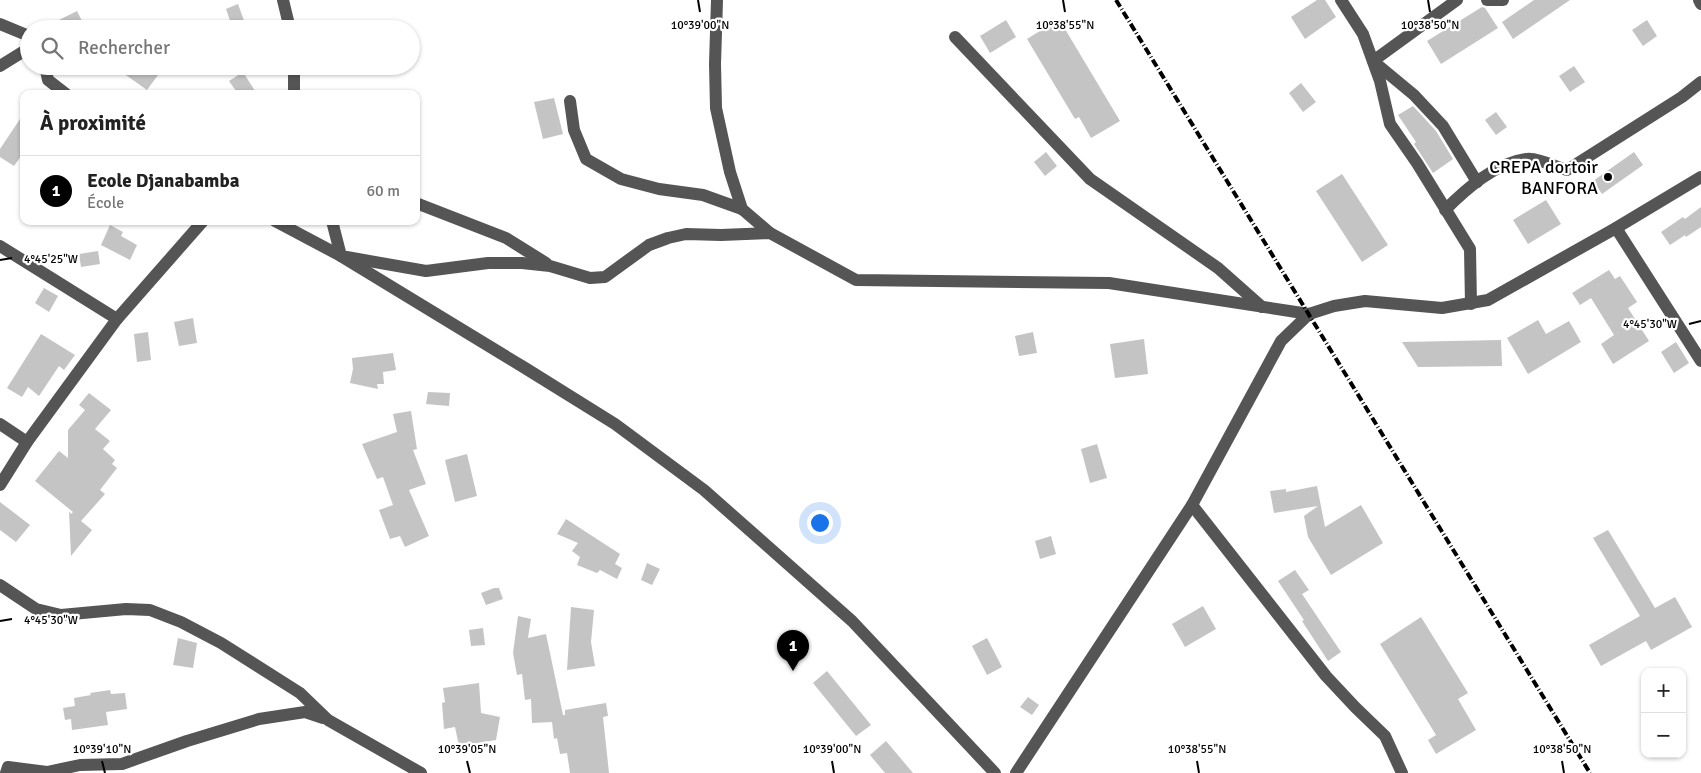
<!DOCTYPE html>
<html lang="fr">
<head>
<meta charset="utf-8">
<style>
	body { margin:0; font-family:Signika,sans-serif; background:#f6f6f6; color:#222 }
	.controls { position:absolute; right:15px; bottom:15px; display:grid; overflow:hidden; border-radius:10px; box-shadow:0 1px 4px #0004 }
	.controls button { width:45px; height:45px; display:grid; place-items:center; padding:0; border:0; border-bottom:1px solid #e0e0e0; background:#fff; color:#222; font:25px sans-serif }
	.you { position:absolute; left:819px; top:522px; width:18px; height:18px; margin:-12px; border:4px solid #fff; border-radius:50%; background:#1a73e8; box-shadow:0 0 0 8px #1a73e833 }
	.badge { display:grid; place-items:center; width:32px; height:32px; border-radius:50%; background:#000; color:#fff; font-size:16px; font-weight:700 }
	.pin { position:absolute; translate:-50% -41px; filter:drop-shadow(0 1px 2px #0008) }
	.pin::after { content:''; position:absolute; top:26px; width:18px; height:15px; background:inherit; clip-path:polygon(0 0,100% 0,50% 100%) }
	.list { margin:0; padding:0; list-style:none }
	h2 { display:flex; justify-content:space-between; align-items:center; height:65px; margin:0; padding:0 20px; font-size:21px }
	h2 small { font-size:16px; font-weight:400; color:#767676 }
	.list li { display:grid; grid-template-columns:32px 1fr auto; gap:15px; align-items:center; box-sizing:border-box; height:70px; padding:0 20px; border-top:1px solid #e0e0e0 }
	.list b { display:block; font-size:19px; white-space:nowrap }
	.list p { margin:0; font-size:16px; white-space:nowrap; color:#767676 }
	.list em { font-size:16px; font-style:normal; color:#767676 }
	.icon { flex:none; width:28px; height:28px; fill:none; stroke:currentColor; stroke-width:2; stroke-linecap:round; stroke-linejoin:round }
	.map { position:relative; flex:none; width:1701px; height:773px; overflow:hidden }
	.search { position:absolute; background:#fff; box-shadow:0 1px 4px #0004; left:20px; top:20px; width:400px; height:55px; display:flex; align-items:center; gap:12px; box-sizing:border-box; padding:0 18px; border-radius:28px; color:#767676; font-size:19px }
	.panel { position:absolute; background:#fff; box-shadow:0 1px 4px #0004; left:20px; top:90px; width:400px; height:135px; border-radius:10px }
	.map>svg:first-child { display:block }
	.building { fill:#c4c4c4 }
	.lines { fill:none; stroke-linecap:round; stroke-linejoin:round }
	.minor { stroke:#555; stroke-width:12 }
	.rail { stroke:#000; stroke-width:4; stroke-dasharray:8 2.5 1 2.5; stroke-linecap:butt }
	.ticks { fill:none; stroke:#000; stroke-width:2 }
	.poi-dot { fill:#000; stroke:#fff; stroke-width:2 }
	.labels { text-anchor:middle; stroke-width:4.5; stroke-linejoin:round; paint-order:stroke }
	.poi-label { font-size:18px; fill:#000; stroke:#fff; text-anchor:end }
	.ticks-label { font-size:12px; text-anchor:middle; fill:#000; stroke:#fff; stroke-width:4.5; stroke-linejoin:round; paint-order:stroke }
</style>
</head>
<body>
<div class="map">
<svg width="1701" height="773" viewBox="0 0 1701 773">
	<rect width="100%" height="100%" fill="#fff"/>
	<!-- building -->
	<g class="building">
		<polygon points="1317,0 1325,0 1336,17 1305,39 1291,17"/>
		<polygon points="1534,0 1570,0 1513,39 1502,22"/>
		<polygon points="238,4 247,29 233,29 226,9"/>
		<polygon points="1482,7 1485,8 1498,28 1441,64 1427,41"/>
		<polygon points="77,11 86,29 41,29"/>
		<polygon points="1059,19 1120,121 1091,138 1079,117 1075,119 1027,39"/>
		<polygon points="1006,20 1016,37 990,53 980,36"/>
		<polygon points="1647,20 1657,36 1643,46 1632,30"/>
		<polygon points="113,66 145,66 158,75 147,90"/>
		<polygon points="1574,66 1585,82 1570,92 1559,76"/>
		<polygon points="243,72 257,94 238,94 229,81"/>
		<polygon points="1301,83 1316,102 1303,112 1289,93"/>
		<polygon points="554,98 563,134 543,139 534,102"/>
		<polygon points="1413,106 1436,131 1453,159 1433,173 1414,144 1416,142 1398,115"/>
		<polygon points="1496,112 1507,127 1496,135 1485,120"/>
		<polygon points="24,113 24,152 14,166 0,157 0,149"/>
		<polygon points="1046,152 1057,166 1045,176 1034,162"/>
		<polygon points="1634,152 1643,165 1602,194 1593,181"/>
		<polygon points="1342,174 1388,245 1362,262 1316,191"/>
		<polygon points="1546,200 1561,224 1528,244 1513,220"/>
		<polygon points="1701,207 1701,227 1686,237 1685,235 1670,245 1661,232 1683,217 1685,219"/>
		<polygon points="110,225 123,232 121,236 137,245 130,260 101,245"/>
		<polygon points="98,251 100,264 81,267 79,254"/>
		<polygon points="1609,270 1615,279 1620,276 1637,302 1628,308 1649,341 1613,364 1601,344 1614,335 1591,298 1580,305 1572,293"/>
		<polygon points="44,288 58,296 49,312 35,303"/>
		<polygon points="193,318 197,343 179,346 174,322"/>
		<polygon points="1538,320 1546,334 1569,321 1581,342 1528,374 1507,338"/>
		<polygon points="148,332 151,360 137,362 134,334"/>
		<polygon points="1033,332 1037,353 1019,356 1015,336"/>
		<polygon points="41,334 75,355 64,370 59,366 39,396 28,387 22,397 7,388"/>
		<polygon points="1144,339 1148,374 1115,378 1110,344"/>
		<polygon points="1501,340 1502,366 1418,367 1402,342"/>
		<polygon points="1676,342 1689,363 1674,373 1661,352"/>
		<polygon points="393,353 396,370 383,372 384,384 377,384 378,389 350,383 353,369 352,358"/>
		<polygon points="428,392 450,393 449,406 426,404"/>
		<polygon points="89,393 111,410 95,429 110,441 103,449 115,460 112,464 117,468 100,490 105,494 81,521 92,530 71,556 69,511 71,514 73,512 35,481 59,451 68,458 68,430 85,410 79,405"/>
		<polygon points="411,411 417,449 413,450 426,484 409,490 429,536 405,547 400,536 390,539 379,510 393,505 383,477 377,479 362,444 397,432 393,414"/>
		<polygon points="1097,444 1107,478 1090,483 1081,449"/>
		<polygon points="467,454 477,496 455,502 445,460"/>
		<polygon points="1317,486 1325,527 1361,505 1383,543 1331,575 1308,537 1304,516 1318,506 1274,513 1270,491 1286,489 1286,492"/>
		<polygon points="0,502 30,525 16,542 0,530"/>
		<polygon points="566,519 620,554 615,564 622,568 617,579 600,570 597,573 577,565 580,557 572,551 578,543 557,534"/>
		<polygon points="1608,530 1655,608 1675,597 1692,627 1651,650 1646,641 1601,666 1589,645 1640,616 1593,538"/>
		<polygon points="1051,536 1056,554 1040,559 1035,541"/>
		<polygon points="647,563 660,569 652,585 641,580"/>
		<polygon points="1295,570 1309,590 1302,594 1341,652 1328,661 1302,621 1304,620 1278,581"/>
		<polygon points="494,588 499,588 503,599 486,605 481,593"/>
		<polygon points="1203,606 1216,629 1185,647 1172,624"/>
		<polygon points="571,607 594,610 591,642 595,666 567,670"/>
		<polygon points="518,616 531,619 528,638 546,634 563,715 565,715 565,710 606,703 608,716 603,717 609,773 570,773 567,753 560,754 557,738 554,739 552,722 532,723 531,699 525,700 522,674 517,675 513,653"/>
		<polygon points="1421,617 1468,693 1458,699 1476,730 1436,754 1428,740 1436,735 1380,644"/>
		<polygon points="483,628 485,645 471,646 469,630"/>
		<polygon points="178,638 197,643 193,668 173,665"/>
		<polygon points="987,638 1002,667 987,675 972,646"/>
		<polygon points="827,671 871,725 856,736 813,683"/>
		<polygon points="479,683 481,713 500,717 496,740 459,746 455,727 444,729 442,703 445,702 443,688"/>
		<polygon points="110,690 111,694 125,693 127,709 106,712 108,725 72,730 71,719 65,720 63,708 75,706 74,698 91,695 90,693"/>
		<polygon points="1028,697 1039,705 1032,715 1020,707"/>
		<polygon points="886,741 913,773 885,773 870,755"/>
	</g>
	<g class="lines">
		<!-- minor -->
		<g class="minor">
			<polyline points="283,0 290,29"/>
			<polyline points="717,0 715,64 716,108 730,172 742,209 770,233"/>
			<polyline points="1341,0 1363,34 1380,81 1390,124 1417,163 1470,249 1471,304"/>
			<polyline points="1457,0 1373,61 1414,95 1443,126 1477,182"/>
			<polyline points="1487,0 1503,0"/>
			<polyline points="1699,0 1701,4"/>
			<polyline points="0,24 29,36"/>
			<polyline points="955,37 1090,179 1218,268 1262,307"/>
			<polyline points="0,66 29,48"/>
			<polyline points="45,66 48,80 66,94"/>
			<polyline points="294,66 294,94"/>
			<polyline points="570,101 574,130 586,159 621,179 659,189 703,195 742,209"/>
			<polyline points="416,203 506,238 546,263"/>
			<path d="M 1445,210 C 1466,189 1495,163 1526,159 C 1535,157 1557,167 1567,170 L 1682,97 L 1701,82"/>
			<polyline points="275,221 341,256 525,368 615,424 704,490 852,621 995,773"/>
			<polyline points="332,221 341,256 426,271 488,263 522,263 550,266 590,278 605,277 649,245 668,238 686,234 721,235 770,233 856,280 1109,283 1309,314"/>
			<polyline points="1616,228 1701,361"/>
			<polyline points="0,246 117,319"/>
			<polyline points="0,424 27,442"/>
			<polyline points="0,485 27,442 117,319 203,221"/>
			<polyline points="1192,505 1326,676 1355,707 1385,736 1402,773"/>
			<polyline points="0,585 36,609 61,615 126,609 150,610 181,622 221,643 300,693 328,720 421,773"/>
			<polyline points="6,773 8,767 47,772 80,765 122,764 187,741 259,719 305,712 323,718"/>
			<polyline points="1016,773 1192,505 1281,341 1309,314 1334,306 1365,301 1442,308 1488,300 1616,228 1701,177"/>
		</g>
		<!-- rail -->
		<polyline class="rail" points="1116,0 1590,773"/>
	</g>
	<!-- ticks -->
	<path class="ticks" d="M 698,0 L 700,12M 1063,0 L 1065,12M 1428,0 L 1430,12M 0,260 L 12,258M 1689,324 L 1701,321M 0,621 L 12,619M 102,761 L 105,773M 467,761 L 470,773M 832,761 L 834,773M 1197,761 L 1199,773M 1562,761 L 1564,773"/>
	<!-- markers -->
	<circle class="poi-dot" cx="1608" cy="177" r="5"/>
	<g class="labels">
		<!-- poi labels -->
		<g class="poi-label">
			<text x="1598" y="173">CREPA dortoir<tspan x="1598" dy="21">BANFORA</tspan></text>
		</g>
	</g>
	<g class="ticks-label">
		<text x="700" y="29">10°39'00"N</text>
		<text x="1065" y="29">10°38'55"N</text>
		<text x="1430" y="29">10°38'50"N</text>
		<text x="51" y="263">4°45'25"W</text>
		<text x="1650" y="328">4°45'30"W</text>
		<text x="51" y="624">4°45'30"W</text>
		<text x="102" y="753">10°39'10"N</text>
		<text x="467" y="753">10°39'05"N</text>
		<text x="832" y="753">10°39'00"N</text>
		<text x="1197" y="753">10°38'55"N</text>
		<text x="1562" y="753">10°38'50"N</text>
	</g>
</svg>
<div class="controls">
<button>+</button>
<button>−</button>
</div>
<div class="you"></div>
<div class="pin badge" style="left:793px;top:671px">1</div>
<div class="search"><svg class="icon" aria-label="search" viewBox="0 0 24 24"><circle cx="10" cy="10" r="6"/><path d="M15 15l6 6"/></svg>Rechercher</div>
<section class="panel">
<h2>À proximité<small></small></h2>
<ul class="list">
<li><span class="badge">1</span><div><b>Ecole Djanabamba</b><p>École</p></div><em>60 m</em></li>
</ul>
</section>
</div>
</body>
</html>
